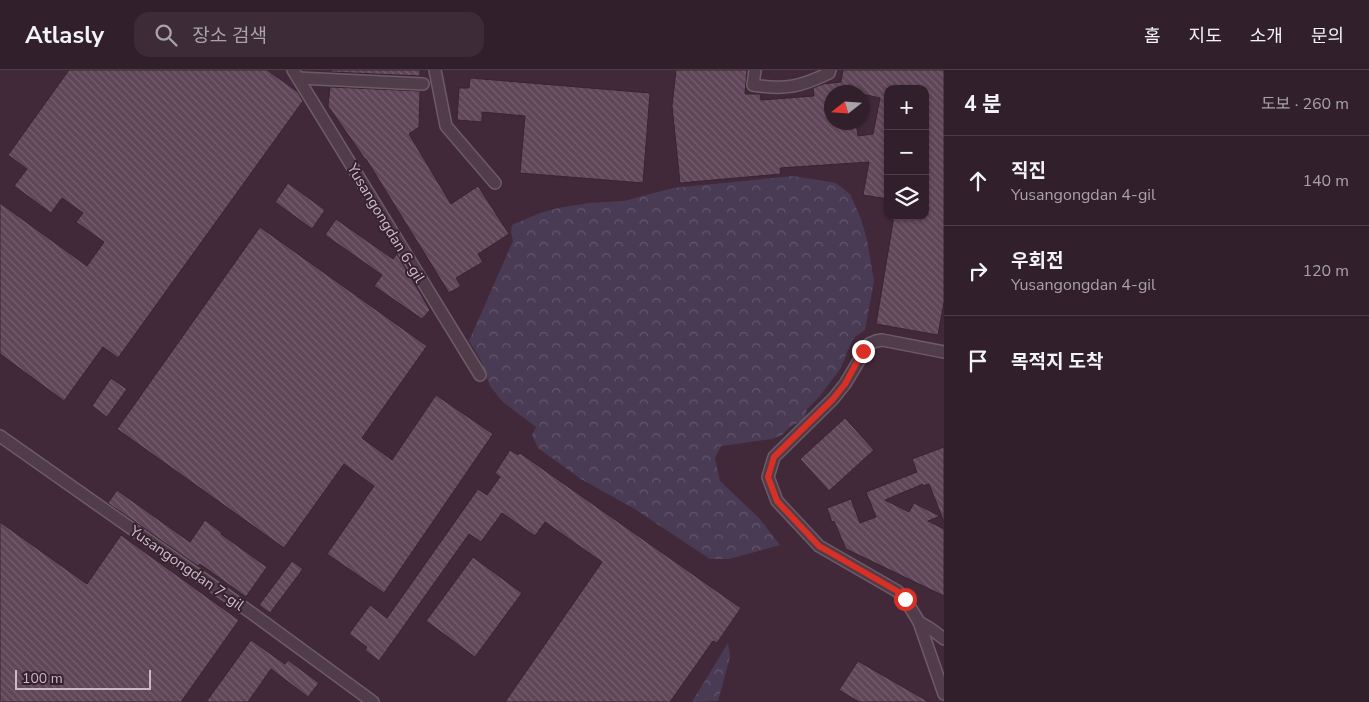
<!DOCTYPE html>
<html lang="ko">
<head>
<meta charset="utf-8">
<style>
	body { margin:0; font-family:"Nunito Sans","Noto Sans KR",sans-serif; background:#3d2c37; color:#f1f3f6 }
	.controls { position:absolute; right:15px; top:15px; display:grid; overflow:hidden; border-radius:10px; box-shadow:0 1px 4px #0004 }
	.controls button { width:45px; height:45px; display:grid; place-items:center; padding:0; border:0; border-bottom:1px solid #4c3d47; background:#311f2b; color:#f1f3f6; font:25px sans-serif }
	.compass { position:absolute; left:824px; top:15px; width:45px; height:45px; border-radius:50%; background:#311f2b; box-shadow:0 1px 4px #0004; rotate:253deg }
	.scale { position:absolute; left:15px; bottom:12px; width:136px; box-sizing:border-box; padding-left:5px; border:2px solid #cbbac5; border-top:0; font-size:14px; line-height:18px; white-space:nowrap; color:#cbbac5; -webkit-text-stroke:4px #36222f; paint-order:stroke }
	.stop { position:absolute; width:15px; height:15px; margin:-11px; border:4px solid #d93025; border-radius:50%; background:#fff }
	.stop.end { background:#d93025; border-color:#fff; box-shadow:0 1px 5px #0008 }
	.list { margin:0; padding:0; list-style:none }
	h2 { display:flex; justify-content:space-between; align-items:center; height:65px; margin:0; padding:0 20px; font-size:21px }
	h2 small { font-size:16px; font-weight:400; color:#a8a2a9 }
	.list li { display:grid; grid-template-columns:32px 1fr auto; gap:15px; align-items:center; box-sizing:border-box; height:90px; padding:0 20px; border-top:1px solid #4c3d47 }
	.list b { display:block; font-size:19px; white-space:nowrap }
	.list p { margin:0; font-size:16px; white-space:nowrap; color:#a8a2a9 }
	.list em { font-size:16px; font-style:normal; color:#a8a2a9 }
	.icon { flex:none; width:28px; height:28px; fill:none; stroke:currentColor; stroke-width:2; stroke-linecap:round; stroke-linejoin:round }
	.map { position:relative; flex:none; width:944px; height:632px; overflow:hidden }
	header { display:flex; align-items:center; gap:30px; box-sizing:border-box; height:70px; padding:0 25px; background:#311f2b; border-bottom:1px solid #4c3d47 }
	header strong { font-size:24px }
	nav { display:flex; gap:28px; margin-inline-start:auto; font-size:18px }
	.search { width:350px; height:45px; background:#3d2c37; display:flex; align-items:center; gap:12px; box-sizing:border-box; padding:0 18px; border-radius:15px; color:#a8a2a9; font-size:19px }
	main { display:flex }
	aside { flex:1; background:#311f2b }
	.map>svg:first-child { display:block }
	.forest { fill:url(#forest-crowns) }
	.building { fill:url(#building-back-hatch); stroke:#382431; fill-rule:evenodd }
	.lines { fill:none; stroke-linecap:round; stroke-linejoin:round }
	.minor-casing { stroke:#6e5b68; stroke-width:14 }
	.minor { stroke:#513d4a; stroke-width:11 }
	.route { stroke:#d93025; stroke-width:6 }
	.labels { text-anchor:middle; stroke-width:4; stroke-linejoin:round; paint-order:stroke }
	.street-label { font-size:15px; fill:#cbbac5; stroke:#36222f }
</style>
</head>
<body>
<header>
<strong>Atlasly</strong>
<div class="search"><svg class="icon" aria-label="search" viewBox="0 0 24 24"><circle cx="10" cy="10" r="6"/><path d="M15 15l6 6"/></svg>장소 검색</div>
<nav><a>홈</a><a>지도</a><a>소개</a><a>문의</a></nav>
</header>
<main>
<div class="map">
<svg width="944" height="632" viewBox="0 0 944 632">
	<defs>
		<pattern id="forest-crowns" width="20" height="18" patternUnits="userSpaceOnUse" patternTransform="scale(1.25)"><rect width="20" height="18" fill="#4a3b55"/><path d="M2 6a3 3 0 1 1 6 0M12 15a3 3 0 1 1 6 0" fill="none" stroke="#63556c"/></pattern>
		<pattern id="building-back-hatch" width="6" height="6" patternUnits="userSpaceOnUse" patternTransform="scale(1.25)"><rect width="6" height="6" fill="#604658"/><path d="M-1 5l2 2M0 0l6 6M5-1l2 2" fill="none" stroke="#755f6e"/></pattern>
	</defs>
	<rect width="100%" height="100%" fill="#412939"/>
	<!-- forest -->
	<g class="forest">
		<polygon points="793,106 836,113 850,124 861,149 867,170 874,211 865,260 855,267 847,282 841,298 819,327 807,339 805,349 790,357 782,365 772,369 721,376 715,388 720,411 759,448 780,475 729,489 710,489 633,438 581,409 538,378 532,365 536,357 503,332 490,316 480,289 469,271 513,171 511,162 512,155 540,143 558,138 589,133 624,131 673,118"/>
		<polygon points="728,573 730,587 718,631 692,632"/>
	</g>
	<!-- building -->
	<g class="building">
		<polygon points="69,0 267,0 298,22 303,31 118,288 103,277 64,331 0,284 0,133 87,196 104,172 76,152 83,143 62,128 51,143 14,116 27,99 8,85"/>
		<polygon points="331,0 420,0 420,6 331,2"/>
		<path d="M 676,0 L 747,0 L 745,24 L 760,24 L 761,30 L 814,26 L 813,18 L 823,14 L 841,12 L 843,0 L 944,0 L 944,232 L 938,265 L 876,254 L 894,146 L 925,146 L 925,19 L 888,19 L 888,129 L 863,125 L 869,92 L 780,98 L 781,104 L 680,113 L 672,36 ZM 835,20 L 862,22 L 862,24 L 880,28 L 873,64 L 858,66 L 856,52 L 832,52 L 832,22 L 835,22 Z"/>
		<polygon points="470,8 650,23 643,113 520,103 525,46 482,42 482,52 457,50 459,18 469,18"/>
		<polygon points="330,17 420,21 419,57 409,64 451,134 478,116 509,164 478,184 483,192 456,208 461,216 449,223 366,89 365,89 328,36"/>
		<polygon points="288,113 325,140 312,159 275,132"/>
		<polygon points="336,149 393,189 397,184 430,240 422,249 374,216 382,205 325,165"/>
		<polygon points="260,157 427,276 362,368 392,390 436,325 493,364 384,523 327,484 374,416 344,394 284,478 117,359"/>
		<polygon points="111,308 127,319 107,347 92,336"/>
		<polygon points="845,348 874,380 829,421 800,389"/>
		<polygon points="944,377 944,452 929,414 922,416 923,414 885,430 909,442 914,433 940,446 928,451 944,459 944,526 846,479 834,451 832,452 827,438 851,429 860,453 876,447 866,422 917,402 912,389"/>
		<polygon points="510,380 518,385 520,383 741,538 717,573 713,571 670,632 505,632 602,492 545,452 535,466 502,443 481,472 469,464 379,591 365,580 367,577 349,564 370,535 387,548 478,419 487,425 500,407 495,403"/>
		<polygon points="117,420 190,472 205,450 222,463 221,464 267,497 246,527 200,494 198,496 108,433"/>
		<polygon points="0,452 87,514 121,465 239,550 181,632 0,632"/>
		<polygon points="473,487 522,523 475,587 426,551"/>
		<polygon points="292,491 303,499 270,543 259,535"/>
		<polygon points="251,570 285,594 288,590 319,613 308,627 271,599 248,632 206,632"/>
		<polygon points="858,591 929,632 859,632 839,620"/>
	</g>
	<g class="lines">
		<!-- minor casing -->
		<g class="minor-casing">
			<g id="minor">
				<polyline points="293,0 480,305"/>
				<polyline points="435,0 446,56 495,113"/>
				<path d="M 755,0 L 753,15 C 785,20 800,17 829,3 L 830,0"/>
				<polyline points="298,8 423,14"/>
				<polyline points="944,282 882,270 876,271 869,274 845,314 833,329 774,387 768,407 777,431 819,476 897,521 905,529 919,552 944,624"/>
				<polyline points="0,366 253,544 373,632"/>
				<polyline points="919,552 931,559 944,569"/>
			</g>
		</g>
		<!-- minor -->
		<use href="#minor" class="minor"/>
	</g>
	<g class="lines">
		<!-- route -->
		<polyline class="route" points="863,281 845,314 833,329 774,387 768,407 777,431 819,476 897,521 905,529"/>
	</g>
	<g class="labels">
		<!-- street labels -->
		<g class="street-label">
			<text transform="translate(386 153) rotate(59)" y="5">Yusangongdan 6-gil</text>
			<text transform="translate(187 498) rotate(35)" y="5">Yusangongdan 7-gil</text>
		</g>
	</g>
</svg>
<div class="controls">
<button>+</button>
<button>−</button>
<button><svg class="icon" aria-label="layers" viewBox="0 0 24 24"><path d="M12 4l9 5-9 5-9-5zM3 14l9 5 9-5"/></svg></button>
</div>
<svg class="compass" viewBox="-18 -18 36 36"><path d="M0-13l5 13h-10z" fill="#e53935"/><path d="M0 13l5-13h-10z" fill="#a8a2a9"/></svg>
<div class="scale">100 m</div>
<div class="stop" style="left:905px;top:529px"></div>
<div class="stop end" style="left:863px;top:281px"></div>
</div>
<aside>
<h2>4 분<small>도보 · 260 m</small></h2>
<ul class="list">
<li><svg class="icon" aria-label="ahead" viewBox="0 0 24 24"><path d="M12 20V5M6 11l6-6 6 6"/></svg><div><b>직진</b><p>Yusangongdan 4-gil</p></div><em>140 m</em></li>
<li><svg class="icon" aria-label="right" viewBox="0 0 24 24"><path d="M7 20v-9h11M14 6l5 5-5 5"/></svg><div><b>우회전</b><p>Yusangongdan 4-gil</p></div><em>120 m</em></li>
<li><svg class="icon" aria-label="arrive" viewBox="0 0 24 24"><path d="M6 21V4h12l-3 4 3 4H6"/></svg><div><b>목적지 도착</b></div></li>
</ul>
</aside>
</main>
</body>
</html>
